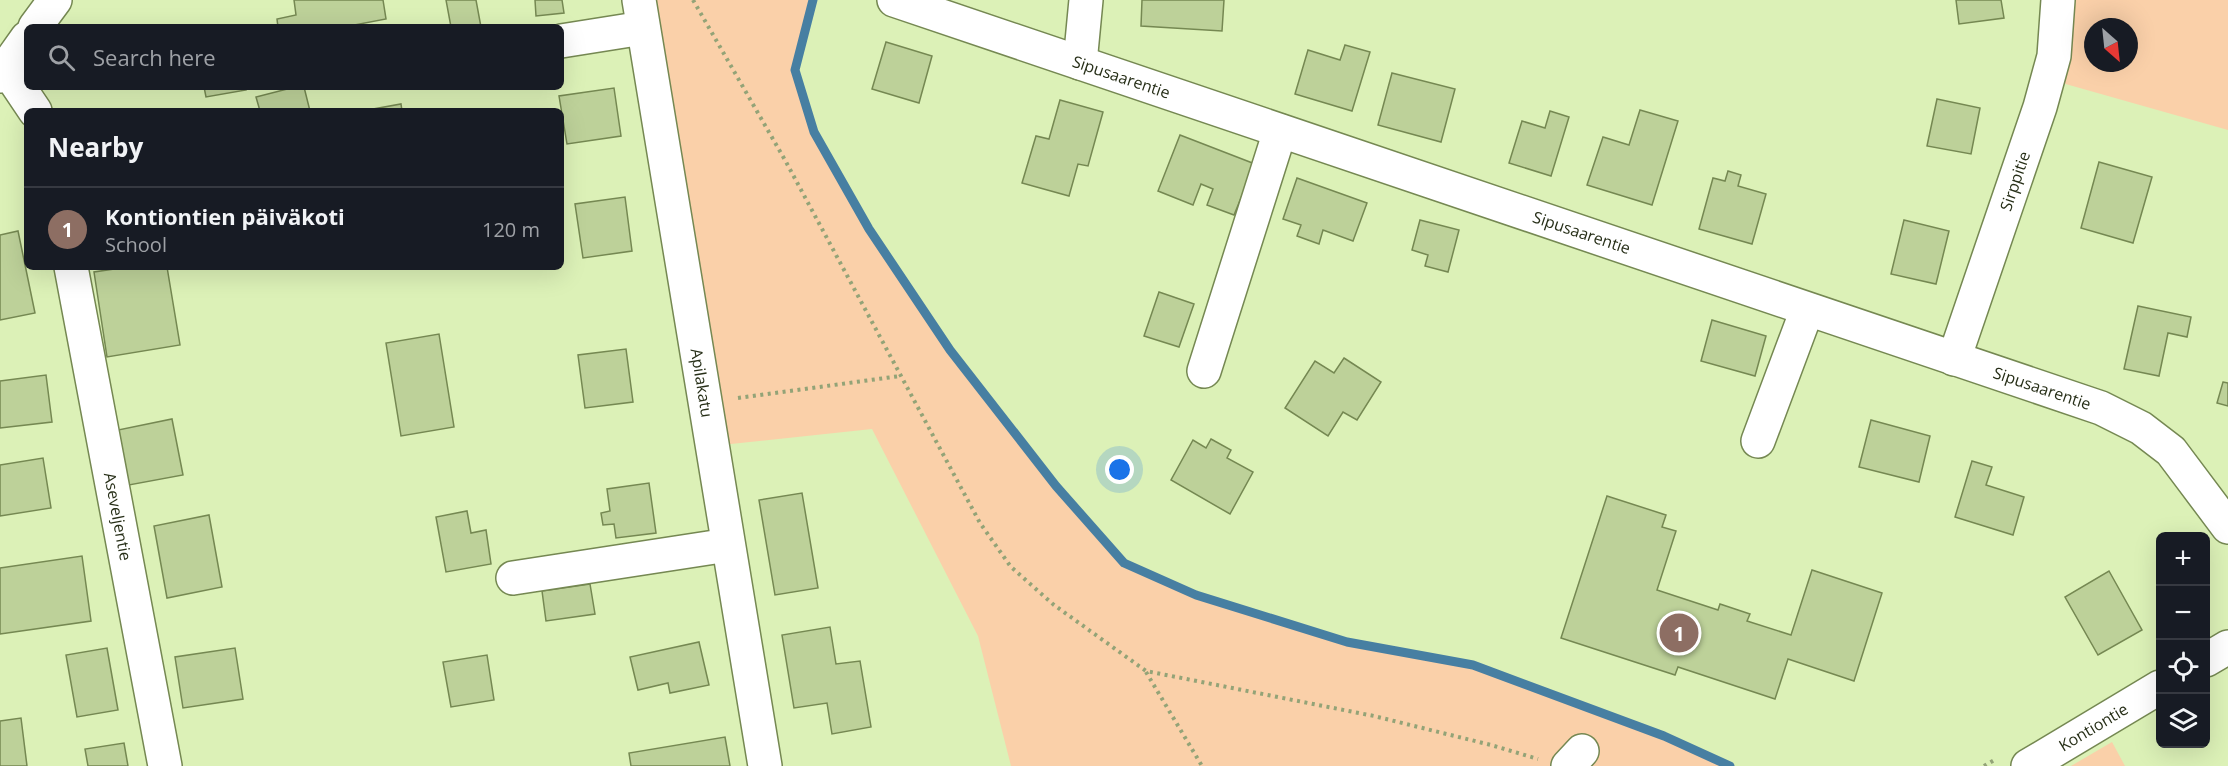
<!DOCTYPE html>
<html lang="en">
<head>
<meta charset="utf-8">
<style>
	body { margin:0; font-family:"Open Sans",sans-serif; background:#20242c; color:#f1f3f6 }
	.controls { position:absolute; right:18px; bottom:18px; display:grid; overflow:hidden; border-radius:9px; box-shadow:0 6px 24px #0002 }
	.controls button { width:54px; height:54px; display:grid; place-items:center; padding:0; border:0; border-bottom:2px solid #363941; background:#171b24; color:#f1f3f6; font:30px sans-serif }
	.compass { position:absolute; left:2084px; top:18px; width:54px; height:54px; border-radius:50%; background:#171b24; box-shadow:0 6px 24px #0002; rotate:153deg }
	.you { position:absolute; left:1120px; top:470px; width:21px; height:21px; margin:-15px; border:4px solid #fff; border-radius:50%; background:#1a73e8; box-shadow:0 0 0 9px #1a73e833 }
	.badge { display:grid; place-items:center; width:39px; height:39px; border-radius:50%; background:#b79cd2; color:#fff; font-size:20px; font-weight:700 }
	.pin { position:absolute; translate:-50% -50%; border:3px solid #fff; box-shadow:0 2px 6px #0006 }
	.list { margin:0; padding:0; list-style:none }
	h2 { display:flex; justify-content:space-between; align-items:center; height:78px; margin:0; padding:0 24px; font-size:26px }
	h2 small { font-size:20px; font-weight:400; color:#9ea1a6 }
	.list li { display:grid; grid-template-columns:39px 1fr auto; gap:18px; align-items:center; box-sizing:border-box; height:84px; padding:0 24px; border-top:2px solid #363941 }
	.list b { display:block; font-size:22px; white-space:nowrap }
	.list p { margin:0; font-size:20px; white-space:nowrap; color:#9ea1a6 }
	.list em { font-size:20px; font-style:normal; color:#9ea1a6 }
	.icon { flex:none; width:33px; height:33px; fill:none; stroke:currentColor; stroke-width:2; stroke-linecap:round; stroke-linejoin:round }
	.map { position:relative; flex:none; width:2228px; height:766px; overflow:hidden }
	.search { position:absolute; background:#171b24; box-shadow:0 6px 24px #0002; left:24px; top:24px; width:540px; height:66px; display:flex; align-items:center; gap:15px; box-sizing:border-box; padding:0 21px; border-radius:9px; color:#9ea1a6; font-size:22px }
	.panel { position:absolute; background:#171b24; box-shadow:0 6px 24px #0002; left:24px; top:108px; width:540px; height:162px; border-radius:9px }
	.map>svg:first-child { display:block }
	.green { fill:#fad0a9; fill-rule:evenodd }
	.lines { fill:none; stroke-linecap:round; stroke-linejoin:round }
	.stream { stroke:#477fa2; stroke-width:9 }
	.building { fill:#bdd199; stroke:#758852; stroke-width:1.5 }
	.minor-casing { stroke:#758852; stroke-width:36 }
	.path { stroke:#93a377; stroke-width:4; stroke-dasharray:3 4.5; stroke-linecap:butt }
	.minor { stroke:#fff; stroke-width:33 }
	.labels { text-anchor:middle; stroke-width:5; stroke-linejoin:round; paint-order:stroke }
	.street-label { font-size:16px; fill:#272f18; stroke:#dcf1b7 }
</style>
</head>
<body>
<div class="map">
<svg width="2228" height="766" viewBox="0 0 2228 766">
	<rect width="100%" height="100%" fill="#dcf1b7"/>
	<!-- green -->
	<g class="green">
		<polygon points="639,0 813,0 795,70 814,132 869,229 950,350 1056,486 1124,563 1196,595 1347,642 1473,665 1664,736 1730,766 1011,766 978,636 872,429 712,446"/>
		<path d="M 2058,0 L 2228,0 L 2228,130 L 2048,79 ZM 2093,27 L 2129,27 L 2129,63 L 2093,63 Z"/>
		<polygon points="2112,742 2125,766 2071,766"/>
	</g>
	<g class="lines">
		<!-- stream -->
		<polyline class="stream" points="813,0 795,70 814,132 869,229 950,350 1056,486 1124,563 1196,595 1347,642 1473,665 1664,736 1730,766"/>
	</g>
	<!-- building -->
	<g class="building">
		<polygon points="294,0 383,0 386,19 344,27 278,27 277,19 296,15"/>
		<polygon points="446,0 476,0 481,27 451,27"/>
		<polygon points="535,0 562,0 564,13 536,16"/>
		<polygon points="1142,0 1224,0 1222,31 1141,26"/>
		<polygon points="1956,0 2001,0 2004,18 1959,24"/>
		<polygon points="886,42 932,56 919,103 872,89"/>
		<polygon points="1345,45 1370,52 1352,111 1295,94 1308,50 1340,60"/>
		<polygon points="1392,73 1455,89 1441,142 1378,125"/>
		<polygon points="204,87 245,87 246,90 206,97"/>
		<polygon points="295,87 304,87 310,111 260,111 256,97"/>
		<polygon points="614,88 621,136 567,144 559,96"/>
		<polygon points="1937,99 1980,108 1971,154 1927,146"/>
		<polygon points="1060,100 1103,112 1088,166 1078,164 1069,196 1022,183 1036,136 1049,139"/>
		<polygon points="401,104 402,111 362,111"/>
		<polygon points="1640,110 1678,121 1652,205 1587,185 1603,137 1629,145"/>
		<polygon points="1550,111 1569,117 1551,176 1509,163 1522,121 1545,128"/>
		<polygon points="1180,135 1255,164 1234,215 1207,205 1213,189 1201,184 1193,205 1158,191"/>
		<polygon points="2099,162 2152,177 2133,243 2081,228"/>
		<polygon points="1728,171 1741,175 1738,186 1766,194 1752,244 1699,229 1713,178 1725,181"/>
		<polygon points="1297,178 1367,203 1353,241 1323,230 1319,244 1297,236 1301,225 1283,219"/>
		<polygon points="625,197 632,251 583,258 575,204"/>
		<polygon points="1420,220 1459,230 1448,272 1425,266 1428,255 1412,250"/>
		<polygon points="1904,220 1949,231 1936,284 1891,274"/>
		<polygon points="18,231 35,313 0,320 0,235"/>
		<polygon points="128,267 167,267 180,345 107,357 94,272"/>
		<polygon points="1159,292 1194,304 1179,347 1144,336"/>
		<polygon points="2138,306 2191,317 2187,337 2168,333 2159,376 2124,369"/>
		<polygon points="1712,320 1766,336 1755,376 1701,361"/>
		<polygon points="439,334 454,427 401,436 386,343"/>
		<polygon points="626,349 633,402 585,408 578,355"/>
		<polygon points="1344,358 1381,382 1357,420 1343,412 1328,436 1285,408 1315,361 1334,373"/>
		<polygon points="46,375 52,422 0,428 0,381"/>
		<polygon points="2223,382 2228,383 2228,406 2217,403"/>
		<polygon points="172,419 183,475 129,485 118,430"/>
		<polygon points="1871,420 1930,436 1919,482 1859,467"/>
		<polygon points="1211,439 1231,450 1227,458 1253,472 1230,514 1171,480 1193,440 1206,448"/>
		<polygon points="43,458 51,508 0,516 0,465"/>
		<polygon points="1972,461 1992,467 1986,485 2024,497 2013,535 1955,517"/>
		<polygon points="649,483 656,533 616,538 614,524 603,525 601,513 610,511 607,489"/>
		<polygon points="802,493 818,588 775,595 759,500"/>
		<polygon points="1607,496 1666,515 1662,527 1676,531 1657,590 1718,610 1720,604 1750,614 1747,621 1791,635 1812,570 1882,593 1854,681 1788,659 1775,699 1678,667 1675,675 1561,638"/>
		<polygon points="467,511 471,533 486,530 491,564 446,572 436,517"/>
		<polygon points="209,515 222,587 167,598 154,526"/>
		<polygon points="82,556 91,621 0,634 0,568"/>
		<polygon points="2109,571 2142,630 2098,655 2065,597"/>
		<polygon points="590,584 595,614 546,621 542,591"/>
		<polygon points="830,627 836,664 860,661 871,727 832,734 827,703 794,708 782,635"/>
		<polygon points="699,642 709,685 670,693 668,683 638,690 630,657"/>
		<polygon points="107,648 118,710 77,717 66,655"/>
		<polygon points="235,648 243,699 183,708 175,657"/>
		<polygon points="487,655 494,700 451,707 443,662"/>
		<polygon points="21,718 27,766 0,766 0,721"/>
		<polygon points="725,737 730,766 631,766 629,753"/>
		<polygon points="124,743 128,766 88,766 85,749"/>
	</g>
	<g class="lines">
		<!-- minor casing -->
		<g class="minor-casing">
			<g id="minor">
				<path id="s1" d="M 639,0 L 765,766"/>
				<path id="s2" d="M 894,0 L 2101,408 L 2141,428 L 2171,451 L 2228,527"/>
				<polyline points="35,27 55,0"/>
				<polyline points="561,41 643,28"/>
				<polyline points="1080,63 1086,0"/>
				<polyline points="6,68 35,111"/>
				<polyline points="0,76 27,38"/>
				<path id="s3" d="M 71,267 L 165,766"/>
				<path id="s4" d="M 1954,359 L 2040,107 L 2054,56 L 2058,0"/>
				<polyline points="1204,371 1280,131"/>
				<polyline points="1758,441 1807,310"/>
				<polyline points="513,578 728,545"/>
				<polyline points="2206,660 2228,647"/>
				<polyline points="1568,766 1582,751"/>
				<path id="s5" d="M 2028,766 L 2160,687"/>
			</g>
		</g>
		<!-- path -->
		<g class="path">
			<polyline points="693,0 785,160 980,523 1011,567 1054,605 1146,671 1374,716 1491,745 1538,759"/>
			<polyline points="738,398 900,376"/>
			<polyline points="1146,672 1202,766"/>
			<polyline points="1984,766 1996,759"/>
		</g>
		<!-- minor -->
		<use href="#minor" class="minor"/>
	</g>
	<g class="labels">
		<!-- street labels -->
		<g class="street-label">
			<text dy="6" stroke="none"><textPath href="#s2" startOffset="240">Sipusaarentie</textPath></text>
			<text dy="6" stroke="none"><textPath href="#s4" startOffset="188">Sirppitie</textPath></text>
			<text dy="6" stroke="none"><textPath href="#s2" startOffset="726">Sipusaarentie</textPath></text>
			<text dy="6" stroke="none"><textPath href="#s1" startOffset="388">Apilakatu</textPath></text>
			<text dy="6" stroke="none"><textPath href="#s2" startOffset="1212">Sipusaarentie</textPath></text>
			<text dy="6" stroke="none"><textPath href="#s3" startOffset="254">Aseveljentie</textPath></text>
			<text dy="6" stroke="none"><textPath href="#s5" startOffset="76">Kontiontie</textPath></text>
		</g>
	</g>
</svg>
<div class="controls">
<button>+</button>
<button>−</button>
<button><svg class="icon" aria-label="locate" viewBox="0 0 24 24"><circle cx="12" cy="12" r="6"/><path d="M12 2v4M12 18v4M2 12h4M18 12h4"/></svg></button>
<button><svg class="icon" aria-label="layers" viewBox="0 0 24 24"><path d="M12 4l9 5-9 5-9-5zM3 14l9 5 9-5"/></svg></button>
</div>
<svg class="compass" viewBox="-18 -18 36 36"><path d="M0-13l5 13h-10z" fill="#e53935"/><path d="M0 13l5-13h-10z" fill="#9ea1a6"/></svg>
<div class="you"></div>
<div class="pin badge" style="left:1679px;top:633px;background:#8d6e63">1</div>
<div class="search"><svg class="icon" aria-label="search" viewBox="0 0 24 24"><circle cx="10" cy="10" r="6"/><path d="M15 15l6 6"/></svg>Search here</div>
<section class="panel">
<h2>Nearby<small></small></h2>
<ul class="list">
<li><span class="badge" style="background:#8d6e63">1</span><div><b>Kontiontien päiväkoti</b><p>School</p></div><em>120 m</em></li>
</ul>
</section>
</div>
</body>
</html>
